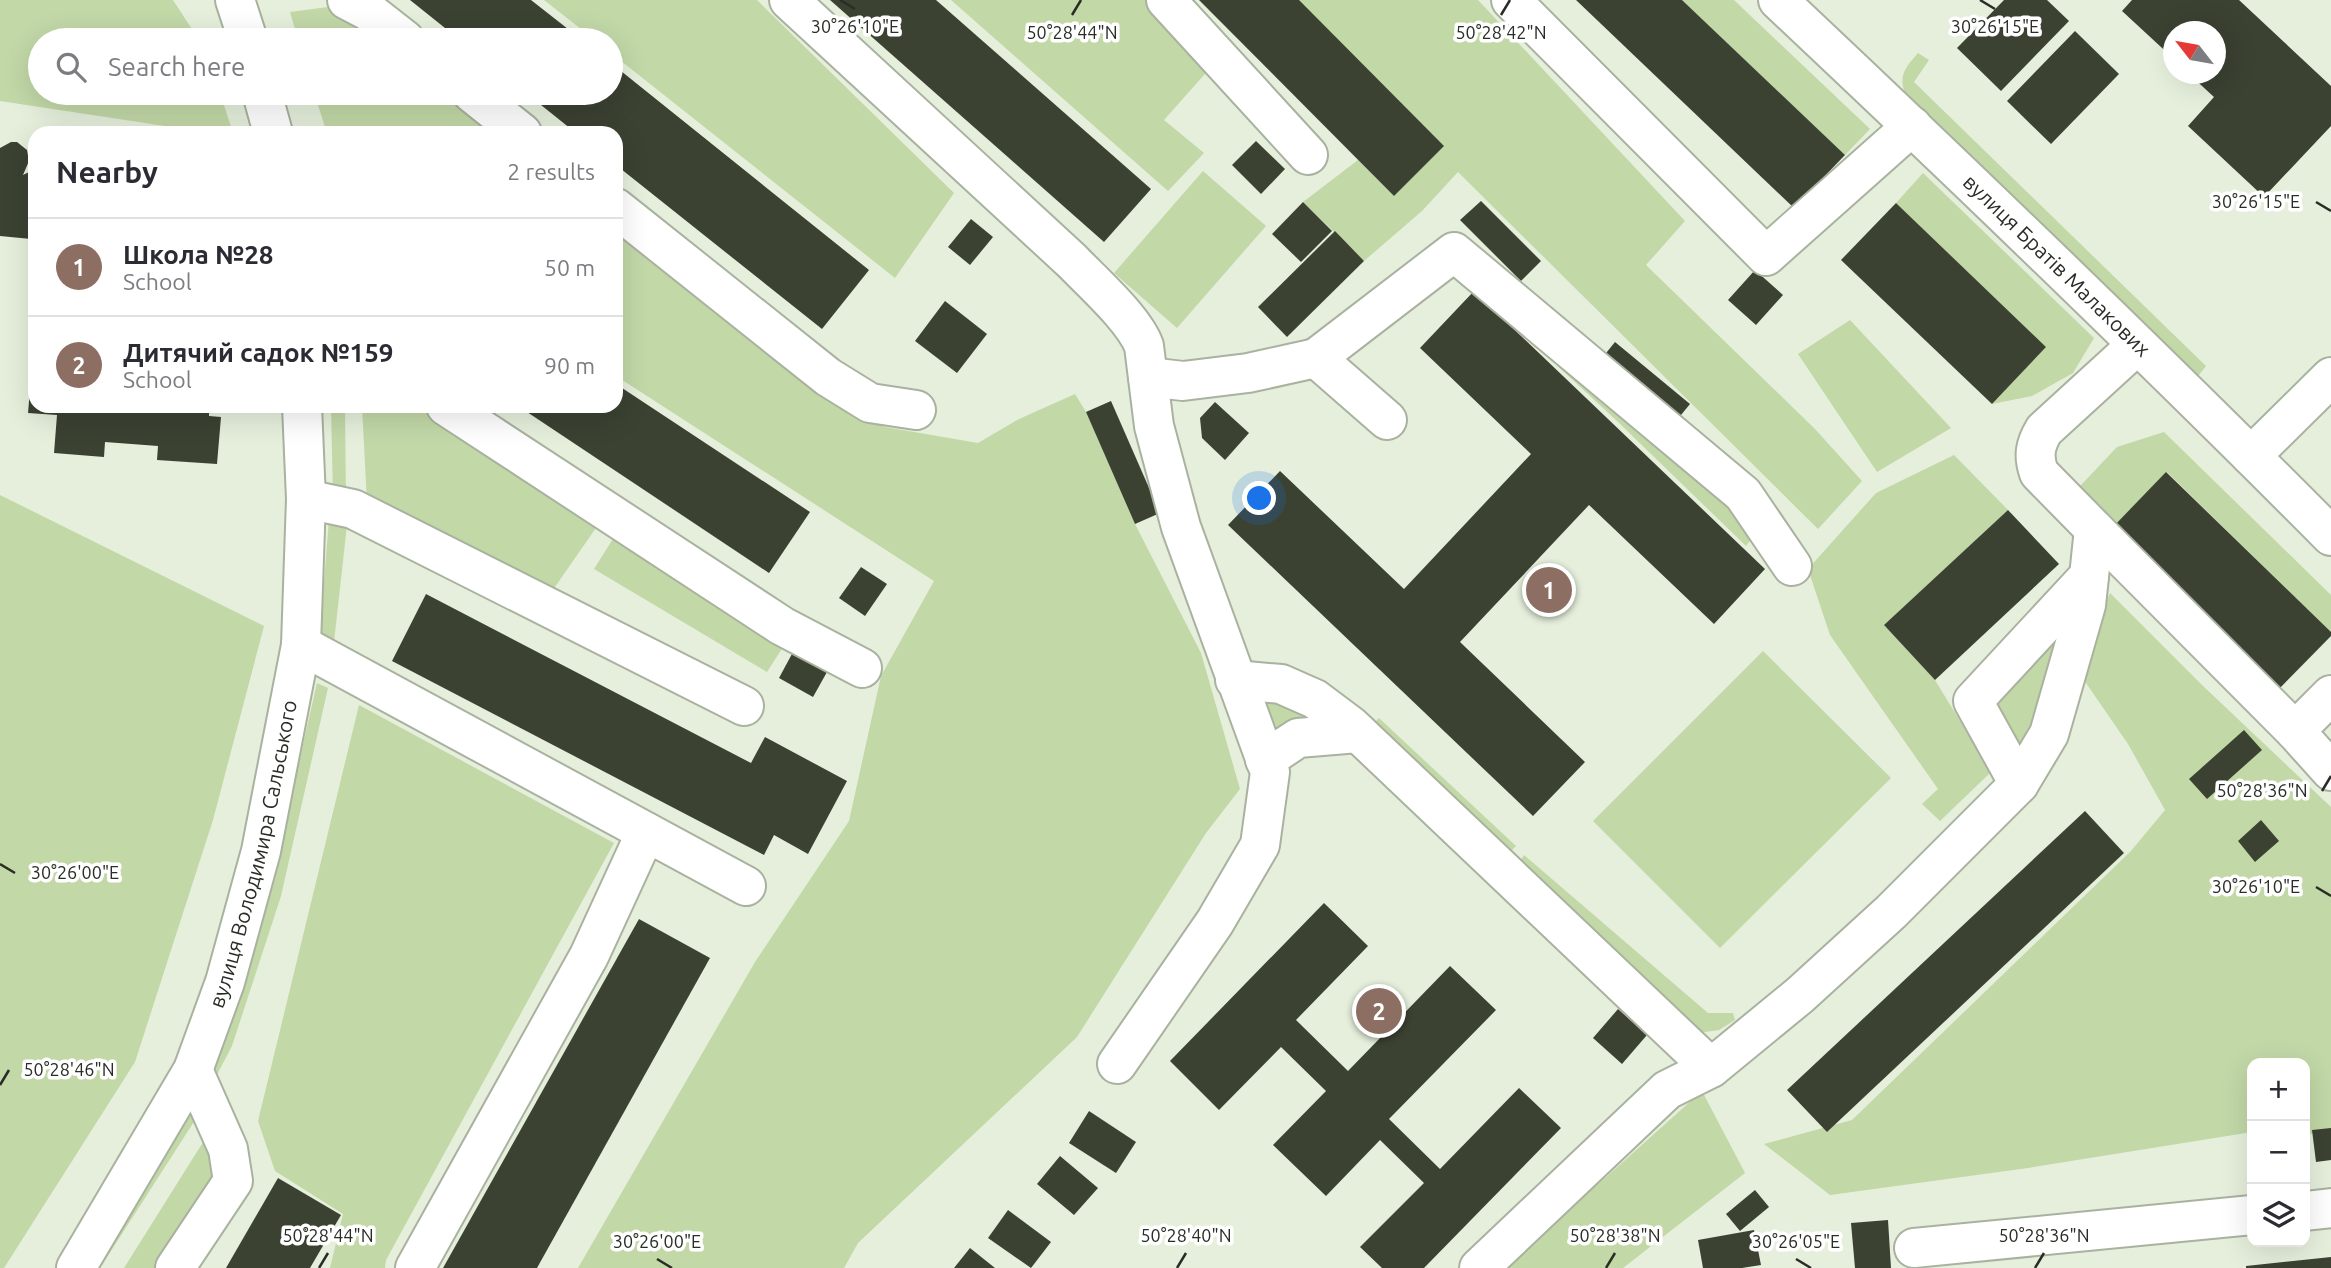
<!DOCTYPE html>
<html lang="en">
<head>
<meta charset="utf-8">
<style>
	body { margin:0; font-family:Ubuntu,sans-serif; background:#f2f2f3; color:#2b2b33 }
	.controls { position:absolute; right:21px; bottom:21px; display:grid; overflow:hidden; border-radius:14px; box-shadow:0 7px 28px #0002 }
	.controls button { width:63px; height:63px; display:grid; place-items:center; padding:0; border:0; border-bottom:2px solid #e1e1e2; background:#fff; color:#2b2b33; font:35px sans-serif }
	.compass { position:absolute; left:2163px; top:21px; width:63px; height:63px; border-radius:50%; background:#fff; box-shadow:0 7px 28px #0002; rotate:301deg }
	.you { position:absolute; left:1260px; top:499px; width:24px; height:24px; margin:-18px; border:5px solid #fff; border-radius:50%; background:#1a73e8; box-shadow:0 0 0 10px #1a73e833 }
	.badge { display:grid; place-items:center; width:46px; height:46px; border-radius:50%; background:#992e90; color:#fff; font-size:23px; font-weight:700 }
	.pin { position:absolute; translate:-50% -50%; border:4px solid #fff; box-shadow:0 2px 7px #0006 }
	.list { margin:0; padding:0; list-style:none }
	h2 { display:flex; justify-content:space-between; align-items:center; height:91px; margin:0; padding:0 28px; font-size:30px }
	h2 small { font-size:23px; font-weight:400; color:#7c7c81 }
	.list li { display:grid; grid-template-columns:46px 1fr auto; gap:21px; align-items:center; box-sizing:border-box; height:98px; padding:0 28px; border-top:2px solid #e1e1e2 }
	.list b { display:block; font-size:26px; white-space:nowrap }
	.list p { margin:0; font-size:23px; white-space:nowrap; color:#7c7c81 }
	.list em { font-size:23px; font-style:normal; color:#7c7c81 }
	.icon { flex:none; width:38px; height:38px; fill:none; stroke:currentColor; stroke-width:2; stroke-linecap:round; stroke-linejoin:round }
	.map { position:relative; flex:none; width:2331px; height:1268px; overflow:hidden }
	.search { position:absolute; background:#fff; box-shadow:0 7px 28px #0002; left:28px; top:28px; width:595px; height:77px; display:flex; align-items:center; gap:18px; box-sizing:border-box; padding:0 24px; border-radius:38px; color:#7c7c81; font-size:26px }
	.panel { position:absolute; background:#fff; box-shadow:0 7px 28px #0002; left:28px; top:126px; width:595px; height:287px; border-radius:21px }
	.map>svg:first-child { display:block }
	.green { fill:#c2d8a7 }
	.building { fill:#3b4232 }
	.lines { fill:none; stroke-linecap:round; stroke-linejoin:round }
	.minor-casing { stroke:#a9b29f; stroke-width:42 }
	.minor { stroke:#fff; stroke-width:38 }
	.ticks { fill:none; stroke:#2a2d26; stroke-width:2.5 }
	.labels { text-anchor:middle; stroke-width:7; stroke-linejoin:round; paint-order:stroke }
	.street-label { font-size:21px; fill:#2a2d26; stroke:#fff }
	.ticks-label { font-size:18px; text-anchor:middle; fill:#2a2d26; stroke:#fff; stroke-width:7; stroke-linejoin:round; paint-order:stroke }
</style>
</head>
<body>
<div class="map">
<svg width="2331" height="1268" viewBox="0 0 2331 1268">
	<rect width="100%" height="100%" fill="#e6efdc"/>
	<!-- green -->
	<g class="green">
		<polygon points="0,0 173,0 199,40 40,40 40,93 220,93 233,133 211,133 0,101"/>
		<polygon points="544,0 757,0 954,193 895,278 611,53 611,40 595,40"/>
		<polygon points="951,0 1145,0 1212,66 1164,120 1204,153 1168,191"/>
		<polygon points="1299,0 1478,0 1685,221 1646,265 1815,429 1862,481 1818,529 1458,172 1422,211 1364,261 1303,202 1358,160 1394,196"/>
		<polygon points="1682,0 1734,0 1870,129 1845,155"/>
		<polygon points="343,5 387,40 298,40 290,12"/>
		<path d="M 1918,53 L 1929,60 L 1914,82 L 2206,366 L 2195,380 L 1908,100 C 1897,78 1903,70 1918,53 Z"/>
		<polygon points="314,93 453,93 502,133 327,133"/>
		<polygon points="1203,171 1266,226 1177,328 1114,273"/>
		<polygon points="1923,173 2094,338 2073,373 2032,396 1992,404 2046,347 1896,203"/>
		<polygon points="616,225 816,388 885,427 978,443 1019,419 1075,394 1086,412 1135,524 1201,653 1240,789 1206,833 1077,1037 858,1243 844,1268 578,1268 755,962 849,821 881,676 934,581 616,376"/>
		<polygon points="1479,293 1757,531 1746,546 1617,421"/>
		<polygon points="1850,320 1951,428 1877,472 1798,354"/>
		<polygon points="331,406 345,406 346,502 333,498"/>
		<polygon points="362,406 421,406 598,525 548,597 367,503"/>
		<polygon points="2164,432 2331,595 2331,632 2167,472 2112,528 2065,502 2117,447"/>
		<polygon points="1954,455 2008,510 1884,625 1935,680 1991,772 1940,821 1922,804 1938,789 1830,635 1808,569 1876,493"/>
		<polygon points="0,495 264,626 213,820 135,1062 4,1268 0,1268"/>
		<polygon points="329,519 347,525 334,642 320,632"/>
		<polygon points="616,534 783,647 767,672 594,569"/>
		<polygon points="2110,593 2202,685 2331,807 2331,1136 2305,1133 2305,1063 2252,1063 2252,1132 2028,1168 1830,1195 1764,1144 1852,1120 2131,851 2165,810 2128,744 2077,670"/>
		<polygon points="2073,607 2025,762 1986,709"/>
		<polygon points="1763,651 1891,778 1720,948 1593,821"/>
		<polygon points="317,683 328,688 281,896 232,1046 212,1084 208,1073 270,889"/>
		<polygon points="1258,694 1310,715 1275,740"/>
		<polygon points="359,705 614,843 386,1260 385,1268 330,1268 343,1214 275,1171 258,1121"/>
		<polygon points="1379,718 1516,846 1501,861 1367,730"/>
		<polygon points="1524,855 1708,1013 1733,1013 1735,1020 1719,1030 1691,1034 1512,873"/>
		<polygon points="1702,1091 1745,1173 1623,1268 1498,1268 1605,1178"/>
		<polygon points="190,1107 197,1117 100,1268 88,1268"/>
		<polygon points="205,1139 220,1172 156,1268 124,1268"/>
	</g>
	<!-- building -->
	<g class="building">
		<polygon points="410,0 531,0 582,40 460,40"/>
		<polygon points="830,0 936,0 1151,189 1104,242"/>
		<polygon points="1199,0 1299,0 1444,146 1394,196"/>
		<polygon points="1576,0 1682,0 1845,155 1794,208"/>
		<polygon points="2004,0 2047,0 2069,21 2001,91 1957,48"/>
		<polygon points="2132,0 2239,0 2331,86 2331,126 2264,197 2188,126 2214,97 2189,74 2216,74 2216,32 2174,32 2174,59 2122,11"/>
		<polygon points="2075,31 2119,74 2051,144 2007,101"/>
		<polygon points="611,63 869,270 822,329 616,165 616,133 576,133 526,93 611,93"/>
		<polygon points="1256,141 1285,169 1261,194 1232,165"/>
		<polygon points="11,142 17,142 27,150 29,161 23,175 35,169 35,196 31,239 0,236 0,148"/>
		<polygon points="1481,201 1541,261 1521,281 1460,220"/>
		<polygon points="1303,202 1332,231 1301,262 1272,234"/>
		<polygon points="1896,203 2046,347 1992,404 1841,260"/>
		<polygon points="971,219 993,237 970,265 948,247"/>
		<polygon points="1335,231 1364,261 1287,337 1258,307"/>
		<polygon points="1755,270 1783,295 1756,325 1728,300"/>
		<polygon points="1474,291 1765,569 1714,624 1589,505 1460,642 1585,762 1533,816 1228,525 1280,471 1404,589 1531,454 1420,348"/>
		<polygon points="945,301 987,334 957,373 915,341"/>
		<polygon points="1615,342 1690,404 1672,426 1598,363"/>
		<polygon points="32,367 35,367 35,406 209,406 209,416 221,417 217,464 157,460 158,446 105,442 104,457 54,453 57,415 28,413"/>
		<polygon points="616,384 810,512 769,573 518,406 616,406"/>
		<polygon points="1111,401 1160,513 1135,524 1086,412"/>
		<polygon points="1215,402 1249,433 1225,460 1202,438 1200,418"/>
		<polygon points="2166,472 2331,632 2331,636 2278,690 2112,528"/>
		<polygon points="2008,510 2059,564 1935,680 1884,625"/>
		<polygon points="861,567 887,584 865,616 839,598"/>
		<polygon points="426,594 751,763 765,737 847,781 808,854 774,835 764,855 392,661"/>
		<polygon points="793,652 827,672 813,697 779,678"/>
		<polygon points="2244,730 2262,750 2207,799 2189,779"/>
		<polygon points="2085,811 2124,853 1827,1132 1787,1090"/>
		<polygon points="2261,820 2279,841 2255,862 2238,841"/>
		<polygon points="1324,903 1368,946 1296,1020 1348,1071 1450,966 1496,1010 1389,1119 1440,1169 1519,1088 1561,1128 1424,1268 1382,1268 1360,1247 1424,1183 1380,1140 1326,1196 1273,1145 1326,1091 1281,1047 1219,1110 1170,1061"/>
		<polygon points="639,919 710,958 537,1268 443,1268"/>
		<polygon points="1618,1009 1647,1035 1622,1064 1593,1038"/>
		<polygon points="1089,1111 1136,1142 1116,1173 1069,1143"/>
		<polygon points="2331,1128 2331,1160 2316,1162 2312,1130"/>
		<polygon points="1060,1156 1098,1188 1074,1215 1037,1184"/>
		<polygon points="278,1178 341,1215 310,1268 226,1268"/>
		<polygon points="1755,1190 1769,1207 1740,1231 1726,1214"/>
		<polygon points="1008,1210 1051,1242 1031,1268 988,1238"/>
		<polygon points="1888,1220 1891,1268 1855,1268 1851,1223"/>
		<polygon points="1754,1230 1761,1265 1742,1268 1703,1268 1698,1240"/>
		<polygon points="970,1248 995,1268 954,1268"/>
		<polygon points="2331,1257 2331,1268 2246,1268 2246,1266"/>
	</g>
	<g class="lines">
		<!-- minor casing -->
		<g class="minor-casing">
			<g id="minor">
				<polyline points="235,0 248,40"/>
				<polyline points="347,0 368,11 405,40"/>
				<path d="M 789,0 L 1072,261 C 1093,283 1134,319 1144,346 L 1154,426 L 1181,527 L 1270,772 L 1260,845 L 1215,922 L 1117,1064"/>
				<polyline points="1166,0 1308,155"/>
				<polyline points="1511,0 1766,256 1912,126"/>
				<path id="s1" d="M 1778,0 C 1965,176 2150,354 2331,536"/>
				<polyline points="262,93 273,133"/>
				<polyline points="472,93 522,133"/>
				<polyline points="616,208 828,377 870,403 916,410"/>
				<polyline points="1316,358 1454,252 1743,494 1792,566"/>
				<polyline points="1148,377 1183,381 1248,373 1316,358 1387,420"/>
				<polyline points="446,406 782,626 862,668"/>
				<polyline points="2251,456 2331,377"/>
				<polyline points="306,499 353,509 744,706"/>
				<polyline points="2094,529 2295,731"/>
				<polyline points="301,645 746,886"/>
				<polyline points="1235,680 1281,684 1315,699 1351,726 1711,1068"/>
				<polyline points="2331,695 2295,731 2331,771"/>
				<polyline points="1265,760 1298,738 1358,733"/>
				<polyline points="2019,784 1973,701 2089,576"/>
				<polyline points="2305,1211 2331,1208"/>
				<polyline points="1914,1248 2252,1215"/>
				<path id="s2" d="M 76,1268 L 193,1070 L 225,982 L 261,851 L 301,645 L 306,499 L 302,406"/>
				<polyline points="175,1268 233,1181 228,1149 193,1070"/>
				<polyline points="415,1268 589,956 646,832"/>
				<path d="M 1479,1268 L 1667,1090 L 1711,1068 L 1800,995 L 1891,912 L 2019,784 L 2049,734 L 2086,605 L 2094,529 L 2039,473 C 2033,456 2035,445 2044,430 L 2137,345"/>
			</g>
		</g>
		<!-- minor -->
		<use href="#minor" class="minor"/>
	</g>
	<!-- ticks -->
	<path class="ticks" d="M 840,0 L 855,9M 1980,0 L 1995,9M 1072,15 L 1081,0M 1501,15 L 1510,0M 2316,202 L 2331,211M 2322,791 L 2331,776M 0,864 L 15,873M 2316,887 L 2331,896M 0,1085 L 9,1070M 657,1259 L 672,1268M 1796,1259 L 1811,1268M 319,1268 L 328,1253M 1177,1268 L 1186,1253M 1606,1268 L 1615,1253M 2035,1268 L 2044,1253"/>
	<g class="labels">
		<!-- street labels -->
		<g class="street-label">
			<text dy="7" stroke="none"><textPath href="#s1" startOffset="385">вулиця Братів Малакових</textPath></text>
			<text dy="7" stroke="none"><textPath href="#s2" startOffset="455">вулиця Володимира Сальського</textPath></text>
		</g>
	</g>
	<g class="ticks-label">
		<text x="1995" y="33">30°26'15"E</text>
		<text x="855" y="33">30°26'10"E</text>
		<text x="1072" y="39">50°28'44"N</text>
		<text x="1501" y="39">50°28'42"N</text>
		<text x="2256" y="208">30°26'15"E</text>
		<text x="2262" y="797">50°28'36"N</text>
		<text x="75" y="879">30°26'00"E</text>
		<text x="2256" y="893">30°26'10"E</text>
		<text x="69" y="1076">50°28'46"N</text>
		<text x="328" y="1242">50°28'44"N</text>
		<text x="1186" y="1242">50°28'40"N</text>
		<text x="1615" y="1242">50°28'38"N</text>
		<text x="2044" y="1242">50°28'36"N</text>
		<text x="657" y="1248">30°26'00"E</text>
		<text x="1796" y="1248">30°26'05"E</text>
	</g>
</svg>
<div class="controls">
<button>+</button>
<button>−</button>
<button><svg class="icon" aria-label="layers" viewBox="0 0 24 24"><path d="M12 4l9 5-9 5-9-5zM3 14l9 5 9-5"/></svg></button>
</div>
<svg class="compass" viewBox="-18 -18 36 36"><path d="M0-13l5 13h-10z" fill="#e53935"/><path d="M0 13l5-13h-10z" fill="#7c7c81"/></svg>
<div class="you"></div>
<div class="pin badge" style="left:1549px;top:590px;background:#8d6e63">1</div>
<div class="pin badge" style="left:1379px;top:1011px;background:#8d6e63">2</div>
<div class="search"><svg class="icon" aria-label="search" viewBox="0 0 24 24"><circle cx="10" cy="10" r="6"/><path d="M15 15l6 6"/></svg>Search here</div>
<section class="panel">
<h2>Nearby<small>2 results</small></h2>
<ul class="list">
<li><span class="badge" style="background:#8d6e63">1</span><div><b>Школа №28</b><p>School</p></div><em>50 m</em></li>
<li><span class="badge" style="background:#8d6e63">2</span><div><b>Дитячий садок №159</b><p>School</p></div><em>90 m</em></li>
</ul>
</section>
</div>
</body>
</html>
